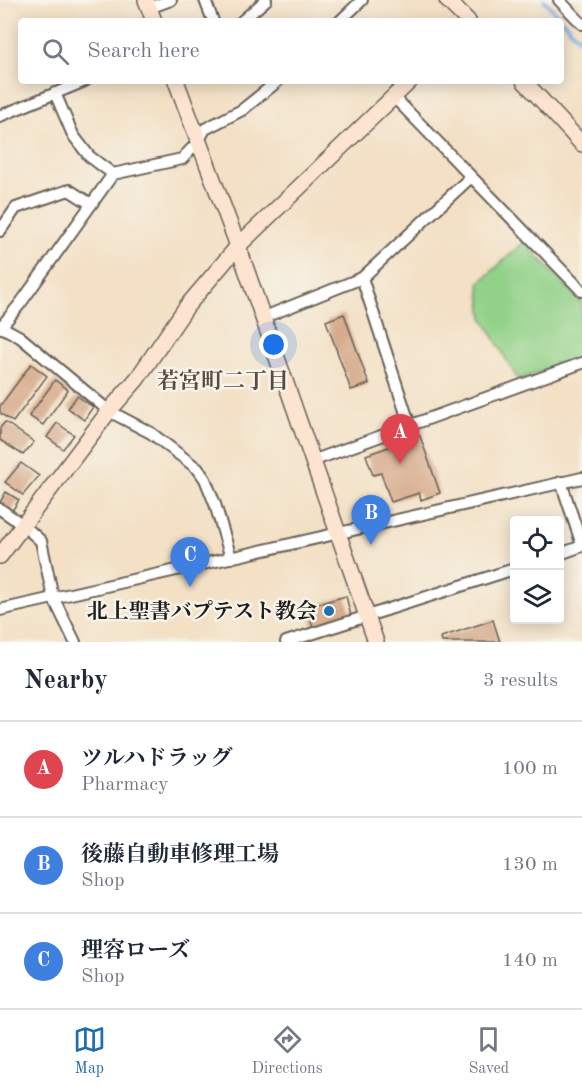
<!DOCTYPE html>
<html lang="en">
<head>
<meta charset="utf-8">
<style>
	body { margin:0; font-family:"Old Standard TT","Noto Serif JP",serif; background:#f2f2f3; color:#1f2937 }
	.controls { position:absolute; right:18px; bottom:18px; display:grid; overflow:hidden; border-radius:6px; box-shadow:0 3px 15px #0003 }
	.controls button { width:54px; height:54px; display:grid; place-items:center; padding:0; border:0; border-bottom:2px solid #e0e1e3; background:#fff; color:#1f2937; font:30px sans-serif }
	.you { position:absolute; left:274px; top:345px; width:21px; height:21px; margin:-15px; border:4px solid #fff; border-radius:50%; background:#1a73e8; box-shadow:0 0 0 9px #1a73e833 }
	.badge { display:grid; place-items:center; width:39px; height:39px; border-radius:50%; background:#1f6fb2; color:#fff; font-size:20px; font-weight:700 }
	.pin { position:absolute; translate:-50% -50px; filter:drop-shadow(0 2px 3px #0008) }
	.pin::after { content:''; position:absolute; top:32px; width:21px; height:18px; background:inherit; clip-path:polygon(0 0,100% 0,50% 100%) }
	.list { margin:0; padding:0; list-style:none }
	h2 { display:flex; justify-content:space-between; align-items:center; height:78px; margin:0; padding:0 24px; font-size:26px }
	h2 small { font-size:20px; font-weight:400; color:#747a83 }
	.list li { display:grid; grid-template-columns:39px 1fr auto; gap:18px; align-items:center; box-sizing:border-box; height:96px; padding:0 24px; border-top:2px solid #e0e1e3 }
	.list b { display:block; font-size:22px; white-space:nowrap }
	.list p { margin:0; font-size:20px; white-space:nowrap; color:#747a83 }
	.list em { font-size:20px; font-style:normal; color:#747a83 }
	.icon { flex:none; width:33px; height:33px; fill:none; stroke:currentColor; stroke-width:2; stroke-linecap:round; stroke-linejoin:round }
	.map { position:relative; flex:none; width:582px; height:642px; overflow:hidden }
	.search { position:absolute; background:#fff; box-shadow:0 3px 15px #0003; left:18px; right:18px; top:18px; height:66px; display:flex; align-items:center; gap:15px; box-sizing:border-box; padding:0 21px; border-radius:6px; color:#747a83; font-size:22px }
	.sheet { height:366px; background:#fff }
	nav { display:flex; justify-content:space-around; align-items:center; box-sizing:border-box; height:84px; border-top:2px solid #e0e1e3; background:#fff; font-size:16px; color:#747a83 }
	nav a { display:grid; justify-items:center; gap:3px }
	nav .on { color:#1f6fb2 }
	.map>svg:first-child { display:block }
	.green { fill:#91d188; stroke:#567652; stroke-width:1.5 }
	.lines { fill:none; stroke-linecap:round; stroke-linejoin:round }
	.stream { stroke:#78abe4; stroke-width:4 }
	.building { fill:#d3a381 }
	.street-casing { stroke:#676157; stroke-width:14 }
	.secondary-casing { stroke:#676157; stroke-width:18 }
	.street { stroke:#fff; stroke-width:10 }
	.secondary { stroke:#fde4d1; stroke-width:15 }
	.poi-dot { fill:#1f6fb2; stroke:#f7f3e8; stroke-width:2 }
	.labels { text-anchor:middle; stroke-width:5; stroke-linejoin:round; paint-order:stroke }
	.poi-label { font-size:21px; font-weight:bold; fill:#1c1c1c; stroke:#f7f3e8; text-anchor:end }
	.neighbourhood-label { font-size:22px; font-weight:bold; fill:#5c4b3f; stroke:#f7f3e8 }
</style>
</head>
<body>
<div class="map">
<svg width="582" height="642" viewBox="0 0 582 642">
	<rect width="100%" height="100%" fill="#f7f3e8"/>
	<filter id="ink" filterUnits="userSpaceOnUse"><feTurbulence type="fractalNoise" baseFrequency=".0167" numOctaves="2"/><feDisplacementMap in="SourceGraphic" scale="12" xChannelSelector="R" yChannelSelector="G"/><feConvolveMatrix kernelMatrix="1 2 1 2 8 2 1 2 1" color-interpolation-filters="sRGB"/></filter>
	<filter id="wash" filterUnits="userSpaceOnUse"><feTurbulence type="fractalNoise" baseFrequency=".008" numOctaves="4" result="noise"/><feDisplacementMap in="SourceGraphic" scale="24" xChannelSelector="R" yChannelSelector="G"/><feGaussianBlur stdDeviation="1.35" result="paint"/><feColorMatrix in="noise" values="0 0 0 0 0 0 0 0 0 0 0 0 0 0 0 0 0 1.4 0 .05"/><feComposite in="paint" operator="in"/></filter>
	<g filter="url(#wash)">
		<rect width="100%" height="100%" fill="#f3e0c5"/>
		<!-- green -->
		<polygon class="green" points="524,242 582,303 582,357 518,380 483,318 479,283"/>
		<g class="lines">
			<!-- stream -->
			<polyline class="stream" points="544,0 582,42"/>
		</g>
		<g id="blocks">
			<!-- building -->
			<g class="building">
				<polygon points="344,314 369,384 351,390 326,321"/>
				<polygon points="31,364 47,376 13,422 0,413 0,406"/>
				<polygon points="55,380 68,390 43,425 29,416"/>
				<polygon points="77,396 93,407 84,420 68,408"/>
				<polygon points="5,422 34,442 23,455 0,440 0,428"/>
				<polygon points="57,423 74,435 63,449 47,437"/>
				<polygon points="420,436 440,493 421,500 419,493 391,502 381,473 373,475 366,455"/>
				<polygon points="21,463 39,476 23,495 5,482"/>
				<polygon points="6,492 19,500 10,514 0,502"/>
				<polygon points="346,596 351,616 313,627 307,607"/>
				<polygon points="493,620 500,642 442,642 441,637"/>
			</g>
		</g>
	</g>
	<g filter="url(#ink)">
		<use href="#blocks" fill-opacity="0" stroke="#676157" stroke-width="1.5"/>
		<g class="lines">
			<!-- street casing -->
			<g class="street-casing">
				<g id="street">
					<polyline points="205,0 213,21"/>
					<polyline points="559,0 582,24"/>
					<polyline points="149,8 171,0"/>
					<polyline points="242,21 266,0"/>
					<polyline points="340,21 362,0"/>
					<polyline points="55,93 73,135 89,156 113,174"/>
					<polyline points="394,97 582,291"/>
					<polyline points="0,116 85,81"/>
					<polyline points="0,231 16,208 69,190 91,204"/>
					<polyline points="362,278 410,426"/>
					<polyline points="262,318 362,278 471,177"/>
					<polyline points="0,326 20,337 109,411 151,433 198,469 205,479 215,504 231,558"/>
					<polyline points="0,328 20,304 113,174 182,159 198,142 205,129 242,110 278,81"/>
					<polyline points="312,461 582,363"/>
					<polyline points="561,482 582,545"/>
					<polyline points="0,509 23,525 41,541 53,597 75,642"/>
					<polyline points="560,554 582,546"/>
					<polyline points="0,610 582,478"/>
					<polyline points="286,642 514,569"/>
				</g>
			</g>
			<!-- secondary casing -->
			<g class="secondary-casing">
				<g id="secondary">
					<polyline points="146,0 154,21"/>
					<polyline points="447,0 468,21"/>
					<polyline points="176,81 238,246 376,642"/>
					<polyline points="524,81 582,144"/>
					<polyline points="0,556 109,411 137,379 187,306 238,246 410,81"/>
				</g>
			</g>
			<!-- street -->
			<use href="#street" class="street"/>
			<!-- secondary -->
			<use href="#secondary" class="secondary"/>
		</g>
	</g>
	<!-- markers -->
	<circle class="poi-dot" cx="329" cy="611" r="6"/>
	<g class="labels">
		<!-- poi labels -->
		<g class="poi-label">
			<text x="317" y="618">北上聖書バプテスト教会</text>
		</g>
		<!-- neighbourhood labels -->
		<g class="neighbourhood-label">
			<text x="223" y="388">若宮町二丁目</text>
		</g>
	</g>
</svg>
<div class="controls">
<button><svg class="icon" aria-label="locate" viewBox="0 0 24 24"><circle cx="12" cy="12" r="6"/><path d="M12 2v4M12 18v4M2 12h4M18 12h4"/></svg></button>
<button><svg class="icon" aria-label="layers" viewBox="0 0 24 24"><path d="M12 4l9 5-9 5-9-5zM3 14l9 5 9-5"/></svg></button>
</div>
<div class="you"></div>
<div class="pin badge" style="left:400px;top:464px;background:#e0444e">A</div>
<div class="pin badge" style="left:371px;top:545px;background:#3f7fe0">B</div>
<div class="pin badge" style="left:190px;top:587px;background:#3f7fe0">C</div>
<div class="search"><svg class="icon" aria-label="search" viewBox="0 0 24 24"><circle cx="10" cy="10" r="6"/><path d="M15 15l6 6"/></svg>Search here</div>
</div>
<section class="sheet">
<h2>Nearby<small>3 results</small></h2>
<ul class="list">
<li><span class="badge" style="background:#e0444e">A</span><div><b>ツルハドラッグ</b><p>Pharmacy</p></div><em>100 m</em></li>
<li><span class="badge" style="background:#3f7fe0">B</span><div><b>後藤自動車修理工場</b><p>Shop</p></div><em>130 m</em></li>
<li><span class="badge" style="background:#3f7fe0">C</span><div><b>理容ローズ</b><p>Shop</p></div><em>140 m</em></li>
</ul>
</section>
<nav>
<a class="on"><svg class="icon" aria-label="map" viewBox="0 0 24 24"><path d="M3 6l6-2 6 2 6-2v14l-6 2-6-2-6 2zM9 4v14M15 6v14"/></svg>Map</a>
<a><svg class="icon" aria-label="directions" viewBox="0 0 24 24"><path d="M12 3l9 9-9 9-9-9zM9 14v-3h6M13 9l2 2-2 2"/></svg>Directions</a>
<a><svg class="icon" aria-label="saved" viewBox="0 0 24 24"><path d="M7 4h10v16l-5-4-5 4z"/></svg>Saved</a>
</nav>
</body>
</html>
